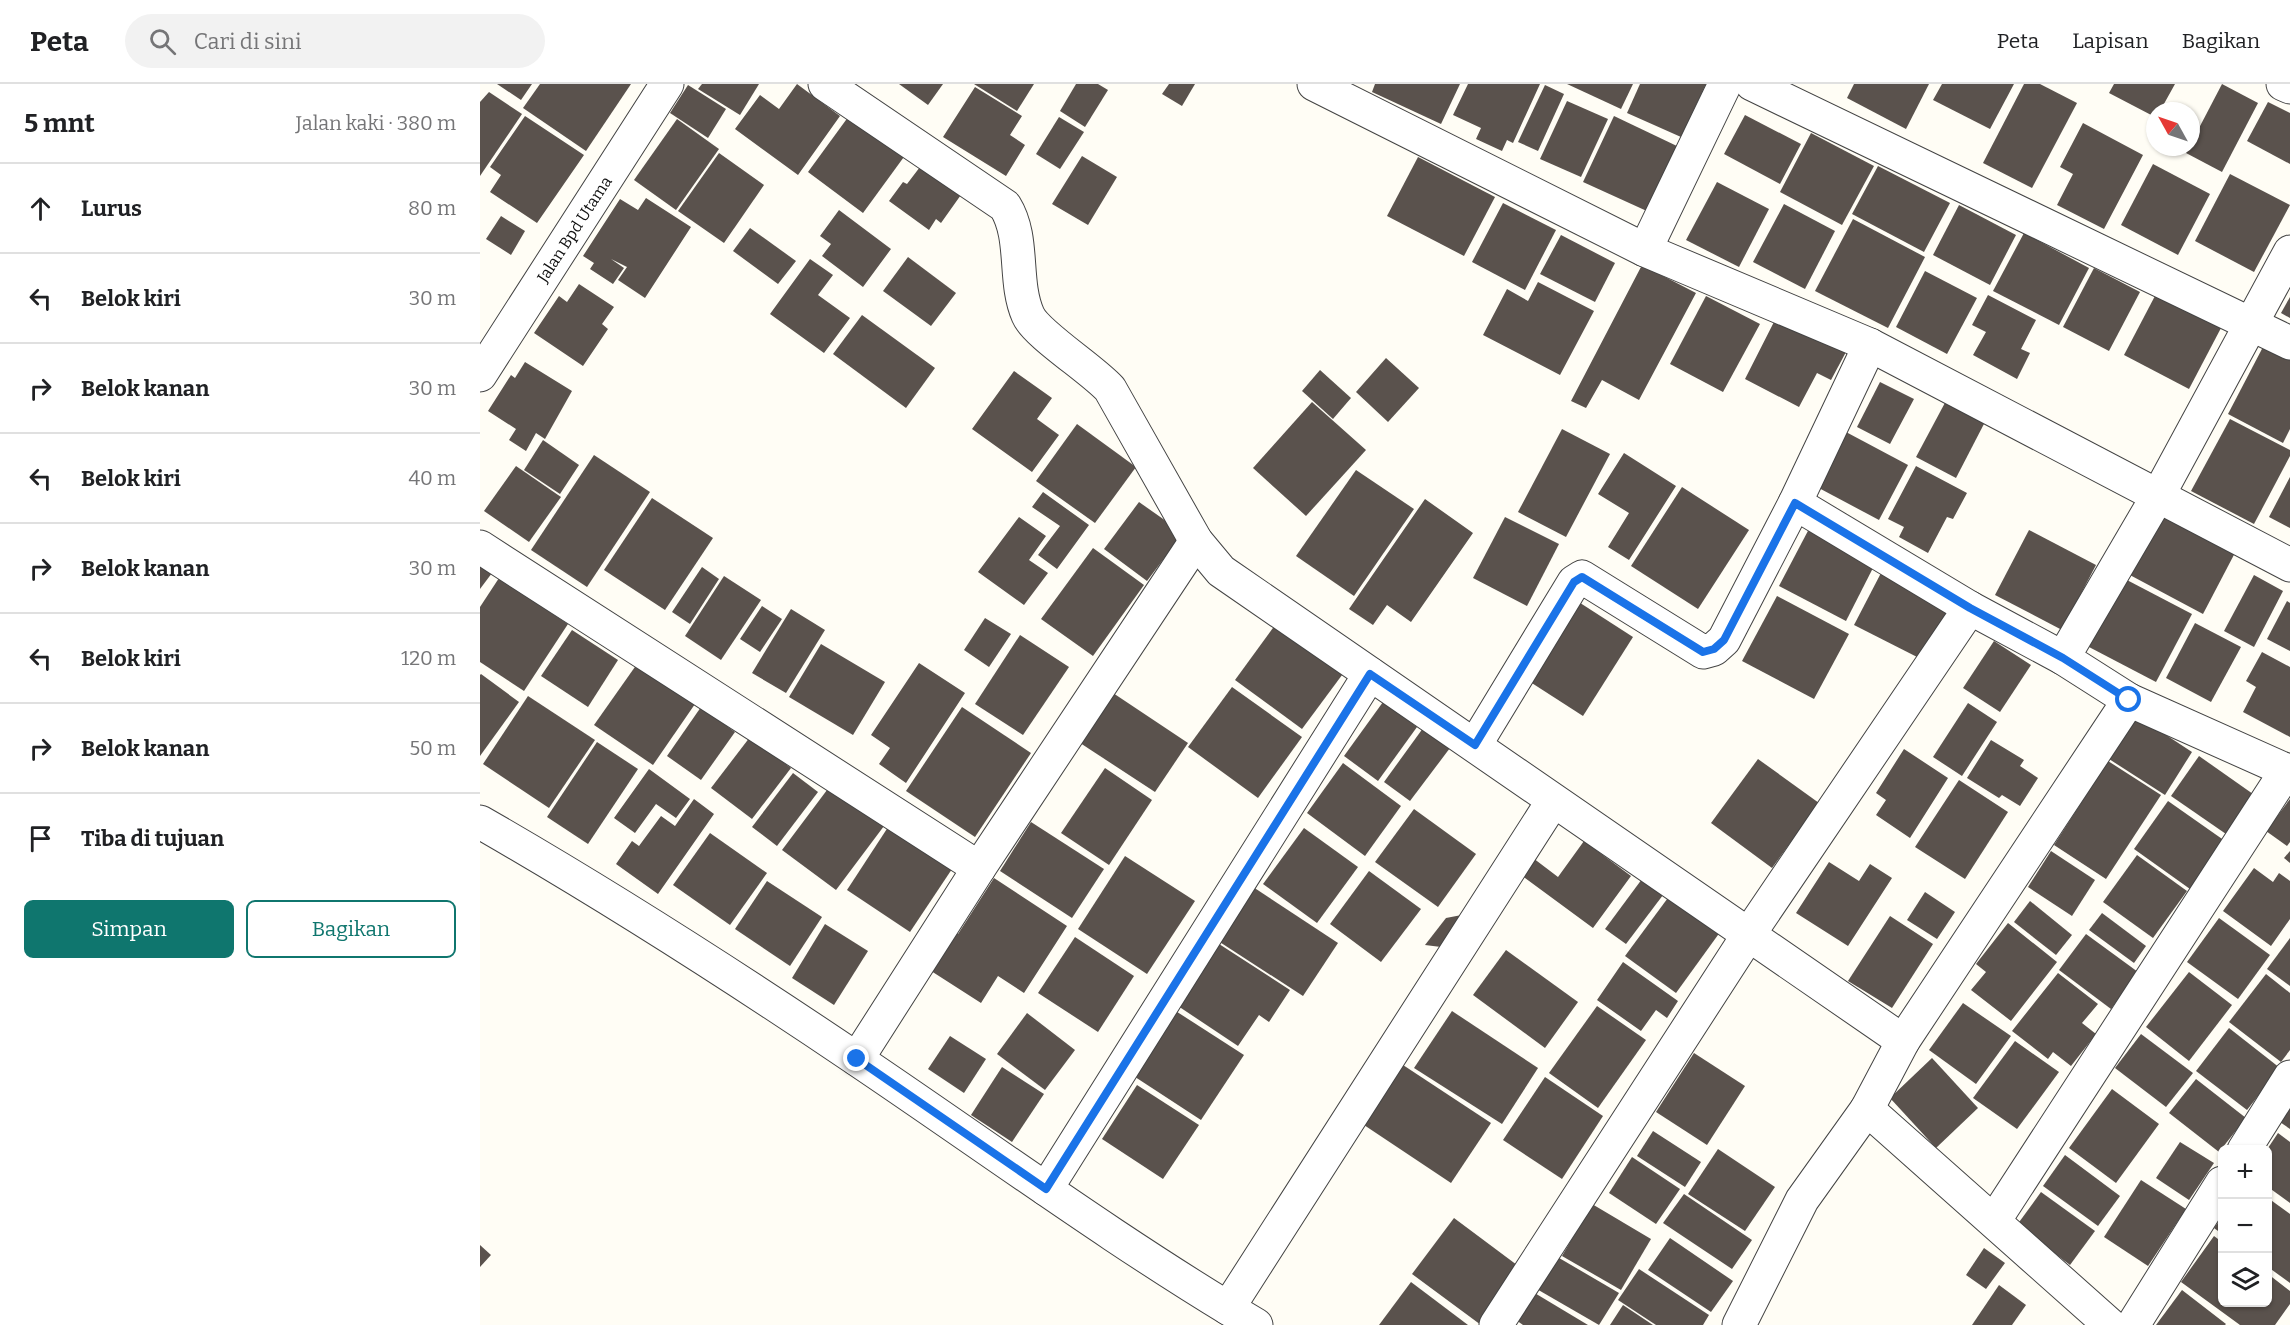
<!DOCTYPE html>
<html lang="id">
<head>
<meta charset="utf-8">
<style>
	body { margin:0; font-family:Bitter,serif; background:#f2f2f2; color:#202124 }
	.controls { position:absolute; right:18px; bottom:18px; display:grid; overflow:hidden; border-radius:9px; box-shadow:0 2px 4px #0004 }
	.controls button { width:54px; height:54px; display:grid; place-items:center; padding:0; border:0; border-bottom:2px solid #e0e0e0; background:#fff; color:#202124; font:30px sans-serif }
	.compass { position:absolute; left:1666px; top:18px; width:54px; height:54px; border-radius:50%; background:#fff; box-shadow:0 2px 4px #0004; rotate:310deg }
	.stop { position:absolute; width:18px; height:18px; margin:-14px; border:4px solid #1a73e8; border-radius:50%; background:#fff }
	.stop.end { background:#1a73e8; border-color:#fff; box-shadow:0 2px 6px #0008 }
	.list { margin:0; padding:0; list-style:none }
	h2 { display:flex; justify-content:space-between; align-items:center; height:78px; margin:0; padding:0 24px; font-size:26px }
	h2 small { font-size:20px; font-weight:400; color:#757577 }
	.list li { display:grid; grid-template-columns:39px 1fr auto; gap:18px; align-items:center; box-sizing:border-box; height:90px; padding:0 24px; border-top:2px solid #e0e0e0 }
	.list b { display:block; font-size:22px; white-space:nowrap }
	.list em { font-size:20px; font-style:normal; color:#757577 }
	.actions { display:flex; gap:12px; padding:18px 24px }
	.actions a { flex:1; padding:14px 0; border:2px solid #0f766e; border-radius:9px; text-align:center; font-size:21px; color:#0f766e }
	.actions .main { background:#0f766e; color:#fff }
	.icon { flex:none; width:33px; height:33px; fill:none; stroke:currentColor; stroke-width:2; stroke-linecap:round; stroke-linejoin:round }
	.map { position:relative; flex:none; width:1810px; height:1241px; overflow:hidden }
	header { display:flex; align-items:center; gap:36px; box-sizing:border-box; height:84px; padding:0 30px; background:#fff; border-bottom:2px solid #e0e0e0 }
	header strong { font-size:28px }
	nav { display:flex; gap:33px; margin-inline-start:auto; font-size:21px }
	.search { width:420px; height:54px; background:#f2f2f2; display:flex; align-items:center; gap:15px; box-sizing:border-box; padding:0 21px; border-radius:33px; color:#757577; font-size:22px }
	main { display:flex }
	aside { flex:1; background:#fff }
	.map>svg:first-child { display:block }
	.building { fill:#5a524d }
	.lines { fill:none; stroke-linecap:round; stroke-linejoin:round }
	.minor-casing { stroke:#444; stroke-width:35 }
	.minor { stroke:#fff; stroke-width:33 }
	.route { stroke:#1a73e8; stroke-width:8 }
	.labels { text-anchor:middle; stroke-width:6; stroke-linejoin:round; paint-order:stroke }
	.street-label { font-size:16px; fill:#111; stroke:#fff }
</style>
</head>
<body>
<header>
<strong>Peta</strong>
<div class="search"><svg class="icon" aria-label="search" viewBox="0 0 24 24"><circle cx="10" cy="10" r="6"/><path d="M15 15l6 6"/></svg>Cari di sini</div>
<nav><a>Peta</a><a>Lapisan</a><a>Bagikan</a></nav>
</header>
<main>
<aside>
<h2>5 mnt<small>Jalan kaki · 380 m</small></h2>
<ul class="list">
<li><svg class="icon" aria-label="ahead" viewBox="0 0 24 24"><path d="M12 20V5M6 11l6-6 6 6"/></svg><div><b>Lurus</b></div><em>80 m</em></li>
<li><svg class="icon" aria-label="left" viewBox="0 0 24 24"><path d="M17 20v-9H6M10 6l-5 5 5 5"/></svg><div><b>Belok kiri</b></div><em>30 m</em></li>
<li><svg class="icon" aria-label="right" viewBox="0 0 24 24"><path d="M7 20v-9h11M14 6l5 5-5 5"/></svg><div><b>Belok kanan</b></div><em>30 m</em></li>
<li><svg class="icon" aria-label="left" viewBox="0 0 24 24"><path d="M17 20v-9H6M10 6l-5 5 5 5"/></svg><div><b>Belok kiri</b></div><em>40 m</em></li>
<li><svg class="icon" aria-label="right" viewBox="0 0 24 24"><path d="M7 20v-9h11M14 6l5 5-5 5"/></svg><div><b>Belok kanan</b></div><em>30 m</em></li>
<li><svg class="icon" aria-label="left" viewBox="0 0 24 24"><path d="M17 20v-9H6M10 6l-5 5 5 5"/></svg><div><b>Belok kiri</b></div><em>120 m</em></li>
<li><svg class="icon" aria-label="right" viewBox="0 0 24 24"><path d="M7 20v-9h11M14 6l5 5-5 5"/></svg><div><b>Belok kanan</b></div><em>50 m</em></li>
<li><svg class="icon" aria-label="arrive" viewBox="0 0 24 24"><path d="M6 21V4h12l-3 4 3 4H6"/></svg><div><b>Tiba di tujuan</b></div></li>
</ul>
<div class="actions"><a class="main">Simpan</a><a>Bagikan</a></div>
</aside>
<div class="map">
<svg width="1810" height="1241" viewBox="0 0 1810 1241">
	<rect width="100%" height="100%" fill="#fffdf5"/>
	<!-- building -->
	<g class="building">
		<polygon points="17,0 52,0 41,16"/>
		<polygon points="60,0 151,0 106,67 43,24"/>
		<polygon points="222,0 279,0 260,31 218,5"/>
		<polygon points="317,0 360,32 318,91 255,45 280,11 299,25"/>
		<polygon points="419,0 463,0 448,21"/>
		<polygon points="494,0 554,0 537,27"/>
		<polygon points="596,0 618,0 628,6 605,43 580,27"/>
		<polygon points="689,0 715,0 702,22 682,10"/>
		<polygon points="895,0 980,0 961,40 892,8"/>
		<polygon points="988,0 1060,0 1033,59 1027,56 1022,67 996,55 1001,44 973,31"/>
		<polygon points="1087,0 1153,0 1141,25"/>
		<polygon points="1160,0 1226,0 1201,53 1147,29"/>
		<polygon points="1374,0 1449,0 1426,45 1367,14"/>
		<polygon points="1462,0 1534,0 1510,45 1453,16"/>
		<polygon points="1544,0 1560,0 1597,19 1552,104 1503,79"/>
		<polygon points="1634,0 1695,0 1680,27 1675,27 1675,33 1629,9"/>
		<polygon points="1742,0 1778,19 1742,88 1706,69"/>
		<polygon points="208,1 246,25 228,54 190,29"/>
		<polygon points="1065,1 1084,10 1058,67 1038,58"/>
		<polygon points="495,3 542,32 530,51 545,61 526,92 463,53"/>
		<polygon points="9,8 42,30 0,92 0,18"/>
		<polygon points="1087,17 1128,35 1101,93 1060,75"/>
		<polygon points="1788,18 1810,29 1810,80 1767,57"/>
		<polygon points="374,25 429,66 383,129 328,88"/>
		<polygon points="1265,31 1321,60 1300,100 1244,70"/>
		<polygon points="45,32 104,71 57,139 10,108 21,91 10,83"/>
		<polygon points="1134,32 1199,63 1169,128 1103,98"/>
		<polygon points="579,33 604,48 580,85 556,70"/>
		<polygon points="197,35 239,65 196,126 154,96"/>
		<polygon points="1603,39 1663,71 1624,145 1577,121 1593,90 1580,83"/>
		<polygon points="1331,49 1394,82 1362,141 1300,108"/>
		<polygon points="239,69 284,101 244,159 198,127"/>
		<polygon points="602,72 637,93 608,141 572,120"/>
		<polygon points="938,73 1015,113 984,172 907,132"/>
		<polygon points="443,79 483,108 461,139 456,135 449,146 409,117 423,98 427,100"/>
		<polygon points="1673,80 1730,110 1698,171 1641,141"/>
		<polygon points="1398,82 1470,119 1444,168 1372,130"/>
		<polygon points="1750,90 1810,121 1774,188 1715,157"/>
		<polygon points="1237,98 1289,125 1259,183 1206,156"/>
		<polygon points="166,114 211,143 165,214 138,196 147,183 131,175 144,184 133,200 110,185 114,179 103,172 140,115 158,126"/>
		<polygon points="1023,119 1076,146 1045,206 992,178"/>
		<polygon points="1304,120 1355,147 1325,205 1273,178"/>
		<polygon points="1479,121 1536,151 1510,201 1453,171"/>
		<polygon points="359,126 411,165 383,203 342,172 351,160 340,152"/>
		<polygon points="21,132 45,147 31,171 6,155"/>
		<polygon points="1373,135 1445,173 1408,244 1335,207"/>
		<polygon points="270,144 316,177 298,200 253,167"/>
		<polygon points="1544,149 1609,184 1579,241 1513,207"/>
		<polygon points="1081,151 1135,179 1115,218 1060,190"/>
		<polygon points="428,173 476,209 451,242 403,207"/>
		<polygon points="330,175 353,191 338,211 370,234 344,269 290,230"/>
		<polygon points="1162,181 1216,209 1159,316 1122,296 1106,324 1091,317"/>
		<polygon points="1614,184 1660,208 1629,267 1583,243"/>
		<polygon points="1445,187 1497,214 1467,270 1416,243"/>
		<polygon points="1058,198 1114,227 1080,291 1003,251 1027,205 1048,217"/>
		<polygon points="99,200 134,223 122,240 128,245 103,282 54,249 79,212 87,218"/>
		<polygon points="1676,210 1741,244 1709,305 1644,271"/>
		<polygon points="1508,211 1556,236 1541,265 1550,269 1537,295 1493,271 1506,248 1492,241"/>
		<polygon points="1226,212 1280,240 1243,308 1190,280"/>
		<polygon points="1810,213 1810,234 1801,229"/>
		<polygon points="382,231 455,284 426,324 353,270"/>
		<polygon points="1297,232 1366,268 1351,296 1337,289 1319,323 1265,295"/>
		<polygon points="1784,261 1810,274 1810,345 1803,359 1748,330"/>
		<polygon points="906,274 939,304 908,338 876,308"/>
		<polygon points="45,278 92,307 65,355 56,349 46,367 29,356 36,345 8,327 31,291 35,294"/>
		<polygon points="840,286 871,314 853,335 822,307"/>
		<polygon points="534,287 572,314 557,335 579,351 552,388 492,345"/>
		<polygon points="1400,298 1434,315 1410,360 1377,343"/>
		<polygon points="1467,315 1506,336 1476,394 1436,373"/>
		<polygon points="832,318 886,366 826,432 773,384"/>
		<polygon points="1750,335 1810,366 1810,372 1774,440 1711,407"/>
		<polygon points="597,340 656,383 615,439 556,397"/>
		<polygon points="1082,345 1130,370 1086,453 1038,428"/>
		<polygon points="1366,348 1428,381 1399,436 1337,403"/>
		<polygon points="63,356 99,381 80,410 44,386"/>
		<polygon points="1144,369 1196,402 1149,476 1128,463 1149,429 1118,410"/>
		<polygon points="114,371 170,408 107,503 51,466"/>
		<polygon points="36,382 81,413 49,458 4,427"/>
		<polygon points="1436,382 1487,409 1473,435 1467,433 1448,469 1419,453 1424,443 1408,435"/>
		<polygon points="876,386 934,425 874,512 816,472"/>
		<polygon points="1810,393 1810,444 1789,433"/>
		<polygon points="1202,403 1269,446 1218,525 1151,482"/>
		<polygon points="563,408 609,441 577,485 558,471 580,442 552,423"/>
		<polygon points="172,414 233,454 185,526 124,486"/>
		<polygon points="945,415 993,449 931,538 907,521 893,541 869,525"/>
		<polygon points="659,418 703,449 667,497 624,465"/>
		<polygon points="1682,425 1757,465 1723,530 1648,490"/>
		<polygon points="539,433 566,452 549,476 568,489 544,521 498,488"/>
		<polygon points="1025,433 1079,460 1047,522 993,494"/>
		<polygon points="1330,443 1396,478 1366,537 1299,502"/>
		<polygon points="1549,446 1616,481 1582,546 1515,511"/>
		<polygon points="613,464 664,501 613,572 561,535"/>
		<polygon points="0,480 12,489 0,505"/>
		<polygon points="222,483 239,495 210,540 192,528"/>
		<polygon points="1401,489 1470,525 1443,576 1374,541"/>
		<polygon points="1774,491 1803,507 1774,563 1744,547"/>
		<polygon points="244,492 281,516 241,576 205,552"/>
		<polygon points="19,494 88,540 44,607 0,578 0,523"/>
		<polygon points="1645,495 1712,530 1676,598 1609,563"/>
		<polygon points="1297,512 1369,550 1334,615 1262,577"/>
		<polygon points="1094,515 1153,553 1103,632 1044,594"/>
		<polygon points="1807,517 1810,519 1810,567 1787,555"/>
		<polygon points="282,522 302,535 280,568 260,555"/>
		<polygon points="311,525 345,546 306,609 272,589"/>
		<polygon points="505,534 531,550 509,583 484,566"/>
		<polygon points="798,537 865,587 822,645 755,596"/>
		<polygon points="1715,539 1761,563 1731,618 1686,594"/>
		<polygon points="92,546 138,576 108,623 61,592"/>
		<polygon points="540,551 589,583 543,651 495,620"/>
		<polygon points="1514,557 1551,581 1520,628 1483,604"/>
		<polygon points="341,560 405,598 373,651 309,613"/>
		<polygon points="1782,568 1810,583 1810,653 1763,628 1776,603 1766,597"/>
		<polygon points="439,579 485,609 426,699 399,680 410,664 391,651"/>
		<polygon points="157,580 215,620 173,681 114,641"/>
		<polygon points="1,590 39,618 0,672 0,591"/>
		<polygon points="752,603 822,653 778,714 708,663"/>
		<polygon points="627,605 708,659 675,708 594,655"/>
		<polygon points="48,612 115,656 69,724 3,680"/>
		<polygon points="903,618 937,643 898,697 864,672"/>
		<polygon points="1488,619 1517,638 1482,692 1453,673"/>
		<polygon points="221,623 255,648 221,696 187,672"/>
		<polygon points="482,623 551,669 495,753 426,707"/>
		<polygon points="1657,632 1712,668 1685,711 1629,675"/>
		<polygon points="946,640 973,660 930,717 904,698"/>
		<polygon points="270,653 311,684 272,735 231,704"/>
		<polygon points="1511,656 1544,676 1540,682 1558,694 1540,722 1522,711 1519,714 1487,694"/>
		<polygon points="117,658 158,685 108,760 67,733"/>
		<polygon points="1424,665 1468,694 1430,754 1396,731 1406,716 1396,709"/>
		<polygon points="1719,672 1773,710 1746,750 1691,712"/>
		<polygon points="1278,675 1339,719 1292,784 1231,739"/>
		<polygon points="1628,677 1681,711 1626,795 1574,761"/>
		<polygon points="863,679 921,722 885,772 827,729"/>
		<polygon points="625,684 672,716 629,781 581,749"/>
		<polygon points="169,685 210,715 196,734 176,720 155,749 134,734"/>
		<polygon points="313,689 338,708 297,762 272,743"/>
		<polygon points="356,694 410,734 356,806 302,766"/>
		<polygon points="1479,696 1528,728 1485,795 1435,763"/>
		<polygon points="214,715 234,730 178,810 136,780 152,757 159,762 181,732 195,742"/>
		<polygon points="1810,715 1810,758 1807,762 1786,747"/>
		<polygon points="1688,717 1745,757 1710,805 1654,765"/>
		<polygon points="934,725 996,770 958,823 895,778"/>
		<polygon points="414,734 478,776 430,848 367,806"/>
		<polygon points="551,738 624,785 592,834 520,787"/>
		<polygon points="824,744 878,783 837,839 783,800"/>
		<polygon points="230,749 287,789 250,841 193,801"/>
		<polygon points="1104,757 1151,792 1113,844 1041,791 1053,774 1078,793"/>
		<polygon points="1571,767 1615,796 1592,832 1548,803"/>
		<polygon points="1810,767 1810,779 1804,774"/>
		<polygon points="1657,771 1707,807 1673,854 1623,818"/>
		<polygon points="645,772 715,817 667,890 598,845"/>
		<polygon points="1349,778 1379,797 1390,780 1412,794 1368,862 1316,829"/>
		<polygon points="1774,784 1793,798 1799,789 1810,797 1810,835 1791,862 1743,827"/>
		<polygon points="889,787 941,825 901,878 850,840"/>
		<polygon points="514,794 587,842 544,909 518,892 501,919 448,885 473,847 478,850"/>
		<polygon points="1162,795 1183,811 1146,860 1125,845"/>
		<polygon points="287,797 342,833 310,882 255,845"/>
		<polygon points="767,799 858,859 823,912 732,853"/>
		<polygon points="1193,807 1243,844 1196,909 1145,872"/>
		<polygon points="1445,808 1475,828 1457,855 1427,836"/>
		<polygon points="1550,817 1592,851 1576,871 1534,838"/>
		<polygon points="992,829 969,864 945,861 966,834"/>
		<polygon points="1622,829 1666,862 1654,879 1609,846"/>
		<polygon points="1410,832 1453,860 1412,924 1368,897"/>
		<polygon points="1739,834 1790,871 1758,915 1707,878"/>
		<polygon points="1528,839 1577,878 1531,937 1491,906 1506,888 1496,880"/>
		<polygon points="345,840 388,867 354,921 312,894"/>
		<polygon points="1606,850 1658,888 1631,925 1579,886"/>
		<polygon points="595,853 654,892 618,948 558,909"/>
		<polygon points="1810,854 1810,902 1787,885"/>
		<polygon points="736,858 810,906 789,938 779,931 758,962 695,920"/>
		<polygon points="1026,866 1098,918 1065,964 993,911"/>
		<polygon points="1143,878 1198,917 1187,934 1176,926 1161,947 1117,916"/>
		<polygon points="1709,888 1752,921 1709,977 1666,943"/>
		<polygon points="1578,889 1618,920 1602,939 1616,950 1591,982 1573,968 1568,975 1532,947"/>
		<polygon points="1786,890 1810,909 1810,966 1801,978 1749,938"/>
		<polygon points="1483,919 1531,952 1496,1000 1449,966"/>
		<polygon points="1117,922 1166,956 1118,1024 1069,989"/>
		<polygon points="691,924 764,971 721,1036 649,989"/>
		<polygon points="972,927 1058,984 1022,1040 934,984"/>
		<polygon points="547,929 595,966 565,1006 517,970"/>
		<polygon points="1749,944 1800,984 1767,1026 1716,987"/>
		<polygon points="1661,950 1713,989 1686,1023 1635,984"/>
		<polygon points="470,952 506,975 484,1009 448,985"/>
		<polygon points="1535,957 1579,988 1537,1045 1493,1014"/>
		<polygon points="1214,969 1265,1002 1227,1061 1176,1028"/>
		<polygon points="1452,974 1498,1024 1456,1064 1410,1014"/>
		<polygon points="923,981 1011,1039 971,1099 884,1041"/>
		<polygon points="522,983 564,1010 532,1058 491,1031"/>
		<polygon points="1065,993 1123,1032 1082,1095 1023,1056"/>
		<polygon points="1716,995 1766,1034 1739,1068 1689,1029"/>
		<polygon points="657,1001 719,1041 683,1095 622,1055"/>
		<polygon points="1632,1005 1679,1040 1636,1099 1589,1064"/>
		<polygon points="1810,1018 1810,1045 1797,1036"/>
		<polygon points="1173,1047 1221,1078 1205,1103 1157,1072"/>
		<polygon points="1798,1049 1810,1058 1810,1119 1788,1103 1788,1064"/>
		<polygon points="1700,1058 1734,1079 1709,1116 1676,1094"/>
		<polygon points="1238,1065 1295,1103 1265,1147 1208,1110"/>
		<polygon points="1585,1071 1640,1112 1618,1142 1563,1102"/>
		<polygon points="1152,1073 1200,1105 1176,1140 1129,1109"/>
		<polygon points="1661,1096 1706,1125 1668,1182 1624,1153"/>
		<polygon points="1561,1108 1615,1147 1590,1181 1537,1141"/>
		<polygon points="1204,1110 1272,1156 1252,1185 1183,1139"/>
		<polygon points="1788,1114 1810,1130 1810,1199 1788,1183"/>
		<polygon points="1112,1120 1171,1155 1141,1206 1082,1172"/>
		<polygon points="1742,1133 1742,1150 1734,1144"/>
		<polygon points="974,1134 1045,1187 1001,1241 932,1190"/>
		<polygon points="1734,1152 1742,1158 1742,1218 1788,1218 1788,1190 1810,1207 1810,1220 1795,1241 1760,1241 1701,1198"/>
		<polygon points="1190,1154 1253,1197 1231,1228 1168,1186"/>
		<polygon points="0,1161 11,1171 0,1183"/>
		<polygon points="1504,1164 1525,1179 1506,1205 1486,1191"/>
		<polygon points="1074,1171 1139,1209 1119,1241 1055,1204"/>
		<polygon points="1159,1185 1229,1231 1223,1241 1176,1241 1138,1216"/>
		<polygon points="931,1198 988,1241 899,1241"/>
		<polygon points="1519,1201 1546,1221 1532,1241 1492,1241"/>
		<polygon points="1702,1206 1746,1240 1745,1241 1676,1241"/>
		<polygon points="1053,1208 1108,1241 1043,1241 1036,1236"/>
		<polygon points="1143,1221 1173,1241 1130,1241"/>
	</g>
	<g class="lines">
		<!-- minor casing -->
		<g class="minor-casing">
			<g id="minor">
				<path d="M 345,0 L 525,122 C 545,154 533,197 548,231 C 556,250 612,285 630,305 L 716,457 L 741,487 L 1423,957"/>
				<polyline points="834,0 1165,166 1390,261 1810,481"/>
				<polyline points="1272,0 1810,259"/>
				<polyline points="1803,0 1810,3"/>
				<polyline points="1165,166 1245,0"/>
				<polyline points="0,291 187,0"/>
				<polyline points="1315,419 1490,524 1583,574"/>
				<polyline points="0,463 499,784"/>
				<polyline points="1649,616 1810,688"/>
				<polyline points="995,661 1094,498 1102,493 1223,568 1234,565 1244,556 1315,419 1390,261"/>
				<path d="M 0,738 C 129,812 255,893 378,976 C 510,1065 639,1160 776,1241"/>
				<polyline points="377,975 499,784 716,457"/>
				<polyline points="1387,1025 1630,1241"/>
				<polyline points="1764,1066 1810,993"/>
				<polyline points="566,1105 890,590"/>
				<polyline points="1514,1137 1807,686"/>
				<polyline points="748,1224 1073,717"/>
				<polyline points="1016,1241 1269,850 1490,524"/>
				<polyline points="1259,1241 1322,1116 1387,1025 1423,957 1649,616 1583,574 1679,410 1810,168"/>
				<polyline points="1653,1241 1742,1099"/>
			</g>
		</g>
		<!-- minor -->
		<use href="#minor" class="minor"/>
	</g>
	<g class="lines">
		<!-- route -->
		<polyline class="route" points="377,975 566,1105 890,590 995,661 1094,498 1102,493 1223,568 1234,565 1244,556 1315,419 1490,524 1583,574 1649,616"/>
	</g>
	<g class="labels">
		<!-- street labels -->
		<g class="street-label">
			<text transform="translate(94 145) rotate(-57)" y="6">Jalan Bpd Utama</text>
		</g>
	</g>
</svg>
<div class="controls">
<button>+</button>
<button>−</button>
<button><svg class="icon" aria-label="layers" viewBox="0 0 24 24"><path d="M12 4l9 5-9 5-9-5zM3 14l9 5 9-5"/></svg></button>
</div>
<svg class="compass" viewBox="-18 -18 36 36"><path d="M0-13l5 13h-10z" fill="#e53935"/><path d="M0 13l5-13h-10z" fill="#757577"/></svg>
<div class="stop" style="left:1649px;top:616px"></div>
<div class="stop end" style="left:377px;top:975px"></div>
</div>
</main>
</body>
</html>
